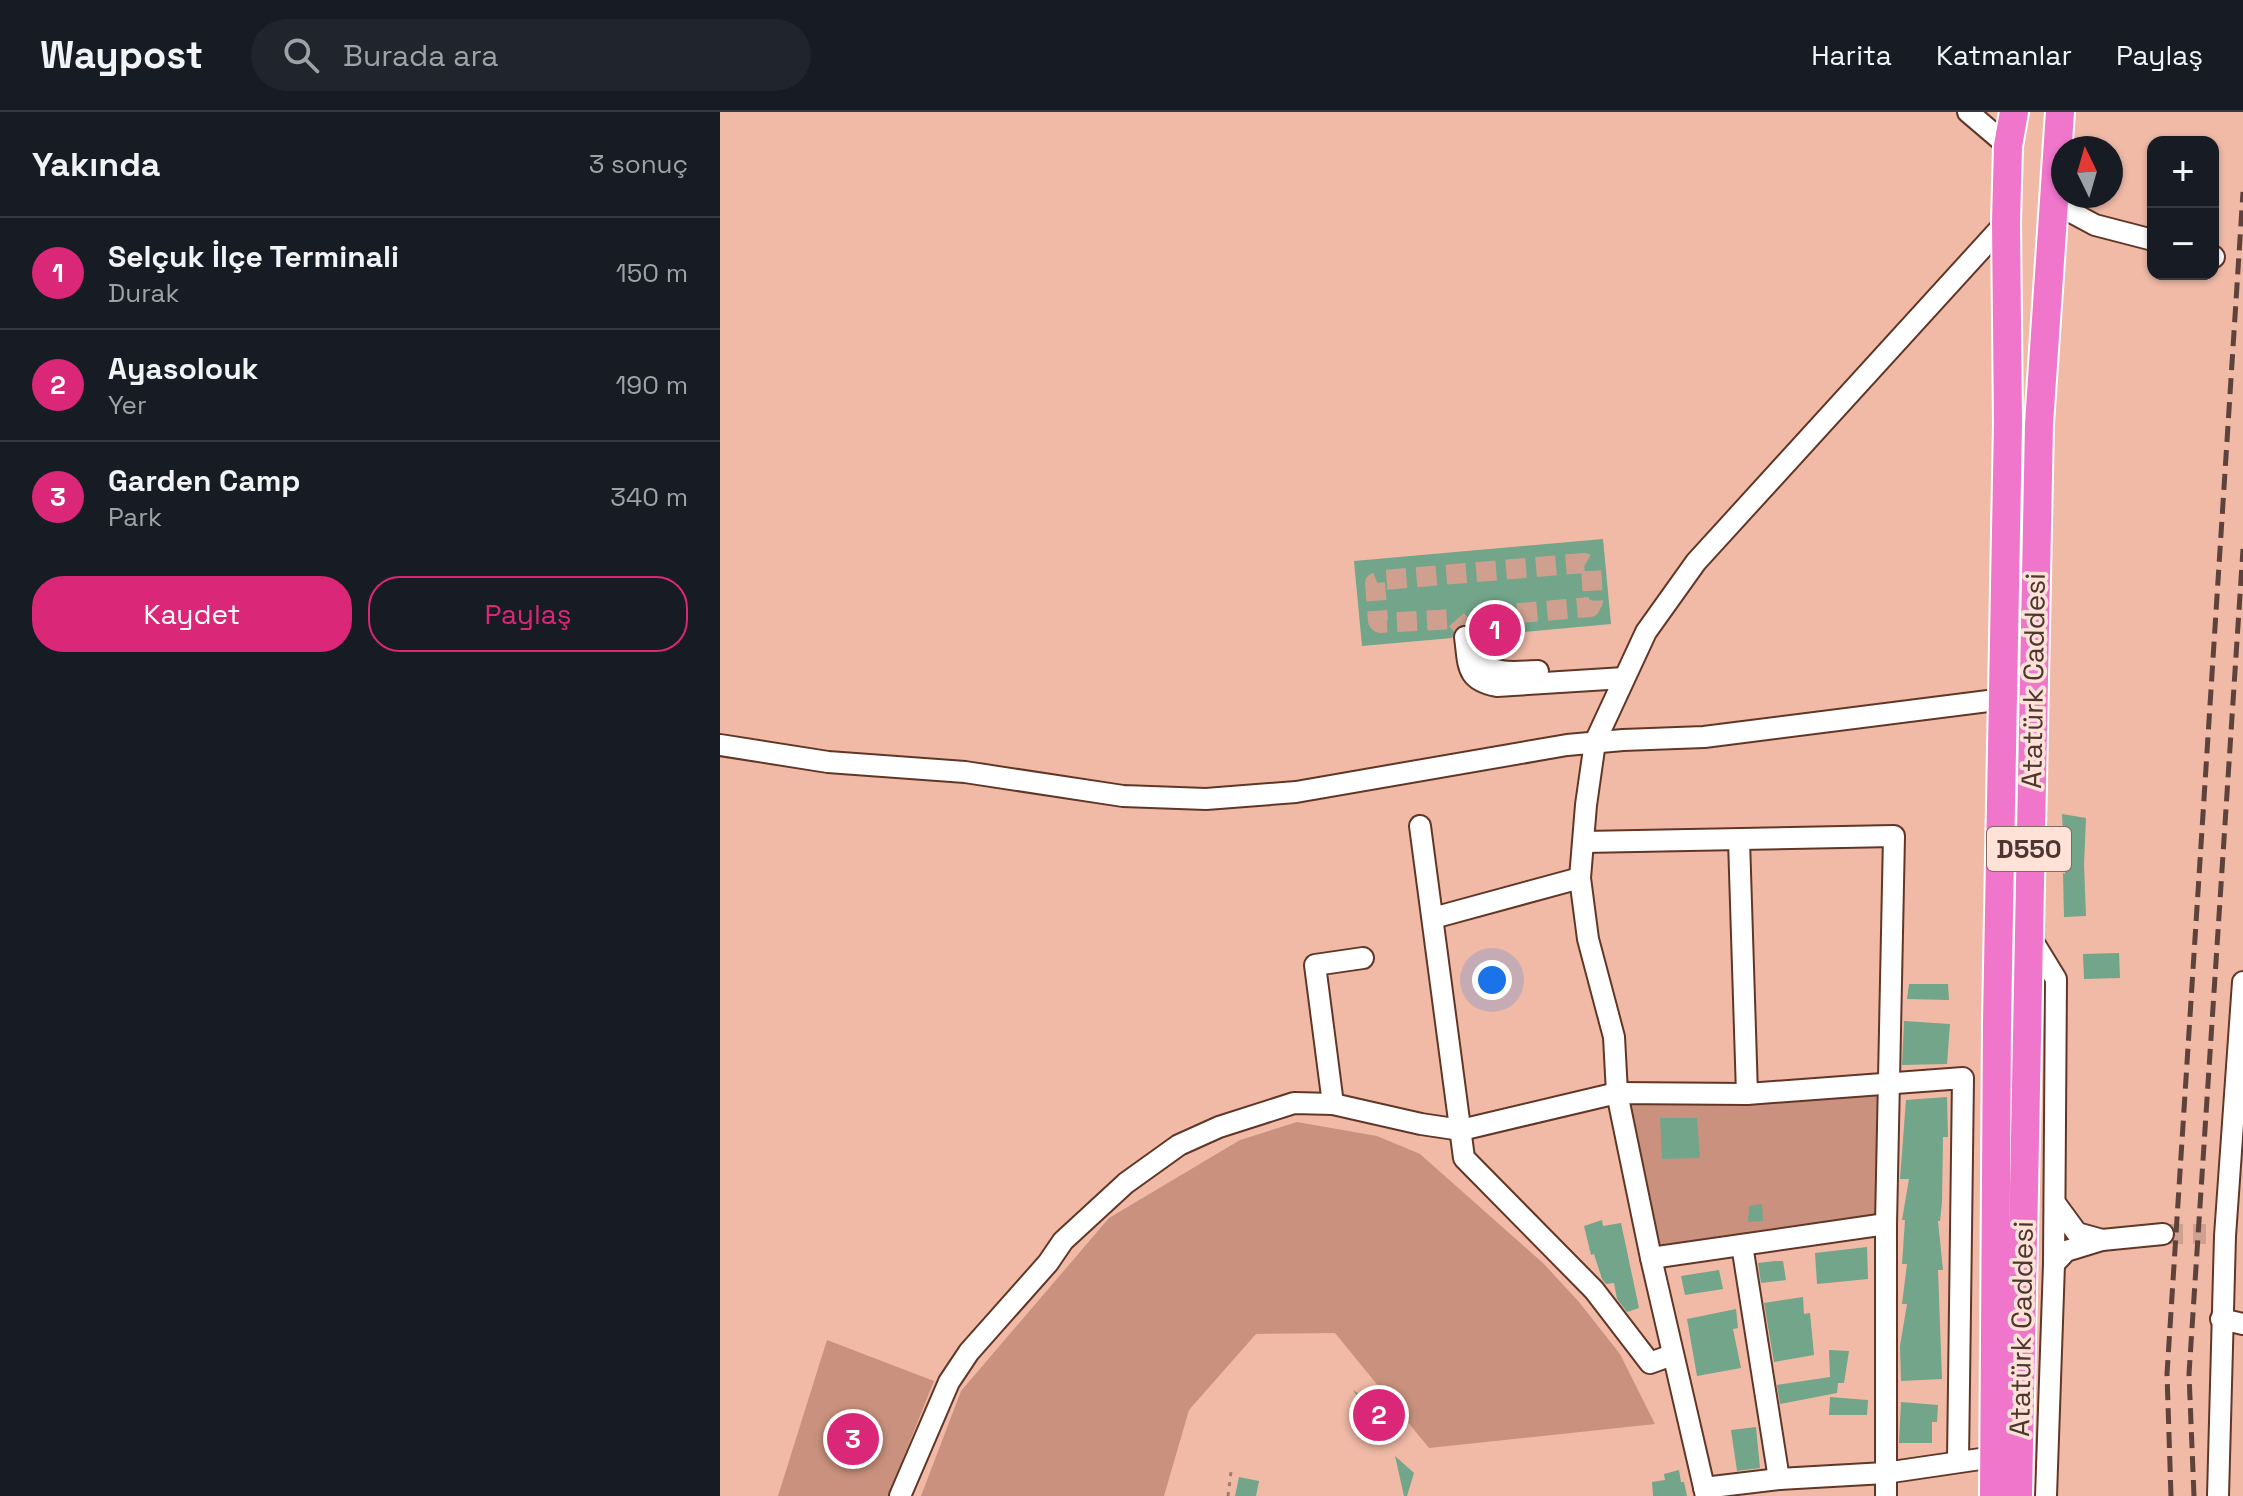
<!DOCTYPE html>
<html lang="tr">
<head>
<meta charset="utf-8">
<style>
	body { margin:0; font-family:"Space Grotesk",sans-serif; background:#20242c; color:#f1f3f6 }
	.controls { position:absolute; right:24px; top:24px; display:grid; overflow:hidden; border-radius:16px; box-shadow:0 2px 6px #0004 }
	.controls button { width:72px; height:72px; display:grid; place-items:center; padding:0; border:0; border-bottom:2px solid #363941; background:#171b24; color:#f1f3f6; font:40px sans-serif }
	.compass { position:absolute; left:1331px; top:24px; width:72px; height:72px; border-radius:50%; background:#171b24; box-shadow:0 2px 6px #0004; rotate:355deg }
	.you { position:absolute; left:772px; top:868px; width:28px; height:28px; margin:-20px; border:6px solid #fff; border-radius:50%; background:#1a73e8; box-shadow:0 0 0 12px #1a73e833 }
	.badge { display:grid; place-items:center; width:52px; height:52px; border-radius:50%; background:#db2777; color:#fff; font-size:26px; font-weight:700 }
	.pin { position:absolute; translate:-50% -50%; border:4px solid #fff; box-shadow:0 2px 8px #0006 }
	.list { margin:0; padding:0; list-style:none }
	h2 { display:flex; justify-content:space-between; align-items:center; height:104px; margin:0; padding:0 32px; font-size:34px }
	h2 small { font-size:26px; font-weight:400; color:#9ea1a6 }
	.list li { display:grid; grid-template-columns:52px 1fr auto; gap:24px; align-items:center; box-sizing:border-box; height:112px; padding:0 32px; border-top:2px solid #363941 }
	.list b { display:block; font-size:30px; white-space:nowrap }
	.list p { margin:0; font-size:26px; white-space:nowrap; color:#9ea1a6 }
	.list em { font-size:26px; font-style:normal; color:#9ea1a6 }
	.actions { display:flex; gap:16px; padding:24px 32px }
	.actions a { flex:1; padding:18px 0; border:2px solid #db2777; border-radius:32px; text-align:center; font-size:28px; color:#db2777 }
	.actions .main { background:#db2777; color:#fff }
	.icon { flex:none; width:44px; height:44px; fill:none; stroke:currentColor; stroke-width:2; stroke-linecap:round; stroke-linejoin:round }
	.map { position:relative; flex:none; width:1523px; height:1384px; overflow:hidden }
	header { display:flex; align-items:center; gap:48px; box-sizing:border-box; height:112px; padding:0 40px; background:#171b24; border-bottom:2px solid #363941 }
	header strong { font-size:38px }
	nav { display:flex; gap:44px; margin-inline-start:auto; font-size:28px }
	.search { width:560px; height:72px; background:#20242c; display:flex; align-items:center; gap:20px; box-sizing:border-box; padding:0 28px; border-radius:44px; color:#9ea1a6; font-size:30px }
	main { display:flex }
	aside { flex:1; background:#171b24 }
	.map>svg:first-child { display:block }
	.green { fill:#ca927e }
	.building { fill:#72a589 }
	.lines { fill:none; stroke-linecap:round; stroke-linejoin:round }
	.minor-tunnel { stroke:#cfa08f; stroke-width:20; stroke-dasharray:20 10; stroke-linecap:butt }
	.minor-casing { stroke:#623626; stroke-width:24 }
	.highway-casing { stroke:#fff; stroke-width:32 }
	.path { stroke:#a17a6d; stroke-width:3; stroke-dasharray:4 6; stroke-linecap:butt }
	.minor { stroke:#fff; stroke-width:20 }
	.highway { stroke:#ef76cb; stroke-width:28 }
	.rail { stroke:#5d433b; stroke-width:5; stroke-dasharray:16 8; stroke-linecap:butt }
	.labels { text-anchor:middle; stroke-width:7; stroke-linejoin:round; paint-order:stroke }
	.shield { fill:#fee2d8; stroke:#816a62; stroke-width:2 }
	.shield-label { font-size:26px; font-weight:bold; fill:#4c362f }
	.street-label { font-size:28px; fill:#4c362f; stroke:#fee2d8 }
</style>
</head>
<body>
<header>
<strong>Waypost</strong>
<div class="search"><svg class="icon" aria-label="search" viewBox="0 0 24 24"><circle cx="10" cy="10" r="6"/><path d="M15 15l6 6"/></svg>Burada ara</div>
<nav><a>Harita</a><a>Katmanlar</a><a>Paylaş</a></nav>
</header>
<main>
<aside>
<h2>Yakında<small>3 sonuç</small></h2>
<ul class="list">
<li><span class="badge">1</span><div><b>Selçuk İlçe Terminali</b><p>Durak</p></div><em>150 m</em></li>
<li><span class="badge">2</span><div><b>Ayasolouk</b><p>Yer</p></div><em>190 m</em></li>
<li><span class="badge">3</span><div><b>Garden Camp</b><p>Park</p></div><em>340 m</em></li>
</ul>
<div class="actions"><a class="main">Kaydet</a><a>Paylaş</a></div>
</aside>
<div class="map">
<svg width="1523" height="1384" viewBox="0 0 1523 1384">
	<rect width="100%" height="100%" fill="#f0baa7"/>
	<!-- green -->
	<g class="green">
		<polygon points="1157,980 1156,1110 936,1135 907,988"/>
		<polygon points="577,1010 657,1024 700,1042 823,1151 859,1190 900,1242 935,1312 709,1336 615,1221 536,1222 469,1298 444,1384 201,1384 241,1279 389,1106 520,1028"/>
		<polygon points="107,1228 214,1269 168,1384 58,1384"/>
	</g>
	<!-- building -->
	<g class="building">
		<polygon points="883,427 891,512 772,523 764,512 744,512 737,515 732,526 642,534 634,449"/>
		<polygon points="1342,702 1366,706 1364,753 1366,804 1344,805 1343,761 1345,762"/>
		<polygon points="1399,841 1400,866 1364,867 1363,842"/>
		<polygon points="1189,872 1228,872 1229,888 1187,887"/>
		<polygon points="1184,909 1230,912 1227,952 1182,953"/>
		<polygon points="1227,985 1228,1025 1223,1025 1222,1090 1220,1109 1218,1109 1223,1158 1218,1158 1222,1267 1181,1269 1180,1234 1187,1192 1182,1192 1187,1152 1182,1152 1185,1108 1182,1108 1189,1067 1180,1067 1186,988"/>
		<polygon points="940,1006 977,1006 980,1046 942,1047"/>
		<polygon points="1042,1092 1043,1109 1028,1110 1029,1094"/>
		<polygon points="882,1108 883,1114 901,1111 919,1196 907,1200 897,1187 894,1171 886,1172 882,1167 874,1142 871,1143 864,1114"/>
		<polygon points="1147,1135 1148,1167 1097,1172 1095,1141"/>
		<polygon points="1055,1149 1063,1149 1066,1168 1041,1171 1038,1151"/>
		<polygon points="999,1158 1003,1177 965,1183 961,1164"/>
		<polygon points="1083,1185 1084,1202 1090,1201 1094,1243 1054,1250 1044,1191"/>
		<polygon points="1016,1197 1018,1216 1013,1217 1021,1256 977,1264 967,1207"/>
		<polygon points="1109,1238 1129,1239 1124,1271 1118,1271 1117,1281 1060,1292 1057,1273 1110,1265"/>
		<polygon points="633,1278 671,1302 656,1311"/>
		<polygon points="1110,1285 1148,1288 1147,1303 1109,1303"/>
		<polygon points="1181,1290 1218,1293 1217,1310 1212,1310 1212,1331 1179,1331"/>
		<polygon points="1036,1315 1040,1356 1017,1359 1011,1318"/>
		<polygon points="675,1344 694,1361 687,1384 684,1384"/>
		<polygon points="959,1358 961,1370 964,1370 967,1384 933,1384 932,1370 945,1368 944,1362"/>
		<polygon points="519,1365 539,1369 536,1384 515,1384"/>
	</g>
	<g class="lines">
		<!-- minor-tunnel -->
		<g class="minor-tunnel">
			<polyline points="745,525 743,515 736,507 660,511 658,509 655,471 663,468 864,451 871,455 873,489 870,495 766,504 760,508 759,524"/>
			<polyline points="1443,1122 1486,1122"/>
		</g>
		<!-- minor casing -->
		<g class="minor-casing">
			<g id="minor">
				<polyline points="1248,0 1288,34"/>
				<polyline points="1334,91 1375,113 1433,128"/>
				<polyline points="1493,144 1494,145"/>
				<path d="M 759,524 C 760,531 759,545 764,551 C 776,564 803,559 818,559"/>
				<path d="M 745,525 C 749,553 745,568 777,574 L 904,566"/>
				<polyline points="0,633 108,650 245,660 403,684 486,687 576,680 847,633 903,628 984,625 1284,587"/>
				<polyline points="700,714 744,1046 874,1178 930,1251 952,1243"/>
				<polyline points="1019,728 1027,982"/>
				<polyline points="864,730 1174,724 1166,1112 1166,1384"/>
				<polyline points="713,806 860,766"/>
				<polyline points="1309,823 1336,867 1334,1152 1326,1384"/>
				<polyline points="613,992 595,853 643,846"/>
				<polyline points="1382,1128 1443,1122"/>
				<polyline points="1022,1133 1059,1367"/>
				<polyline points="931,1146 1166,1112"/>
				<polyline points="1334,1152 1346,1139 1382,1128 1357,1121 1335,1091"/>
				<polyline points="1501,1207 1523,1212"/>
				<polyline points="984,1376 1059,1367 1165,1361 1274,1345"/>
				<polyline points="180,1384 229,1270 249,1240 328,1151 343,1129 406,1071 459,1033 499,1015 574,991 613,992 701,1012 741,1018 897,981 1027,982 1243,966 1238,1349"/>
				<polyline points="986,1384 931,1146 897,981 894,925 868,827 860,766 866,693 875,630 926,520 976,450 1286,110"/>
				<polyline points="1498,1384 1505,1124 1523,870"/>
			</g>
		</g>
		<!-- highway casing -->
		<g class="highway-casing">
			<g id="highway">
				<polyline points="1274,1384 1277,910 1288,311 1286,110 1288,34 1294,0"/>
				<polyline points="1298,1384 1319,312 1340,0"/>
			</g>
		</g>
		<!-- path -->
		<polyline class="path" points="508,1384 511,1360"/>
		<!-- minor -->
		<use href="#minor" class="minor"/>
		<!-- highway -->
		<use href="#highway" class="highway"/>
		<!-- rail -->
		<g class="rail">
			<polyline points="1451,1384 1447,1262 1523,80"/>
			<polyline points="1474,1384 1469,1262 1523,437"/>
		</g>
	</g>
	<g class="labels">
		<!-- shield labels -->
		<rect class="shield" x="1267" y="715" width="84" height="44" rx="6"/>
		<g class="shield-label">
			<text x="1309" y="746">D550</text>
		</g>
		<!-- street labels -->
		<g class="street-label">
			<text transform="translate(1313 569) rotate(-89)" y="10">Atatürk Caddesi</text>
			<text transform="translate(1301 1217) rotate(-89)" y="10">Atatürk Caddesi</text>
		</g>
	</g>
</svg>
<div class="controls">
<button>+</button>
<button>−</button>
</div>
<svg class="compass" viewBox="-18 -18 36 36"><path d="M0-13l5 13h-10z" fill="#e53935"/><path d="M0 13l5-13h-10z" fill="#9ea1a6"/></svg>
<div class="you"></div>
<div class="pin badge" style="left:775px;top:518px">1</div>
<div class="pin badge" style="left:659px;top:1303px">2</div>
<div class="pin badge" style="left:133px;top:1327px">3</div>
</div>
</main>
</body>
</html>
